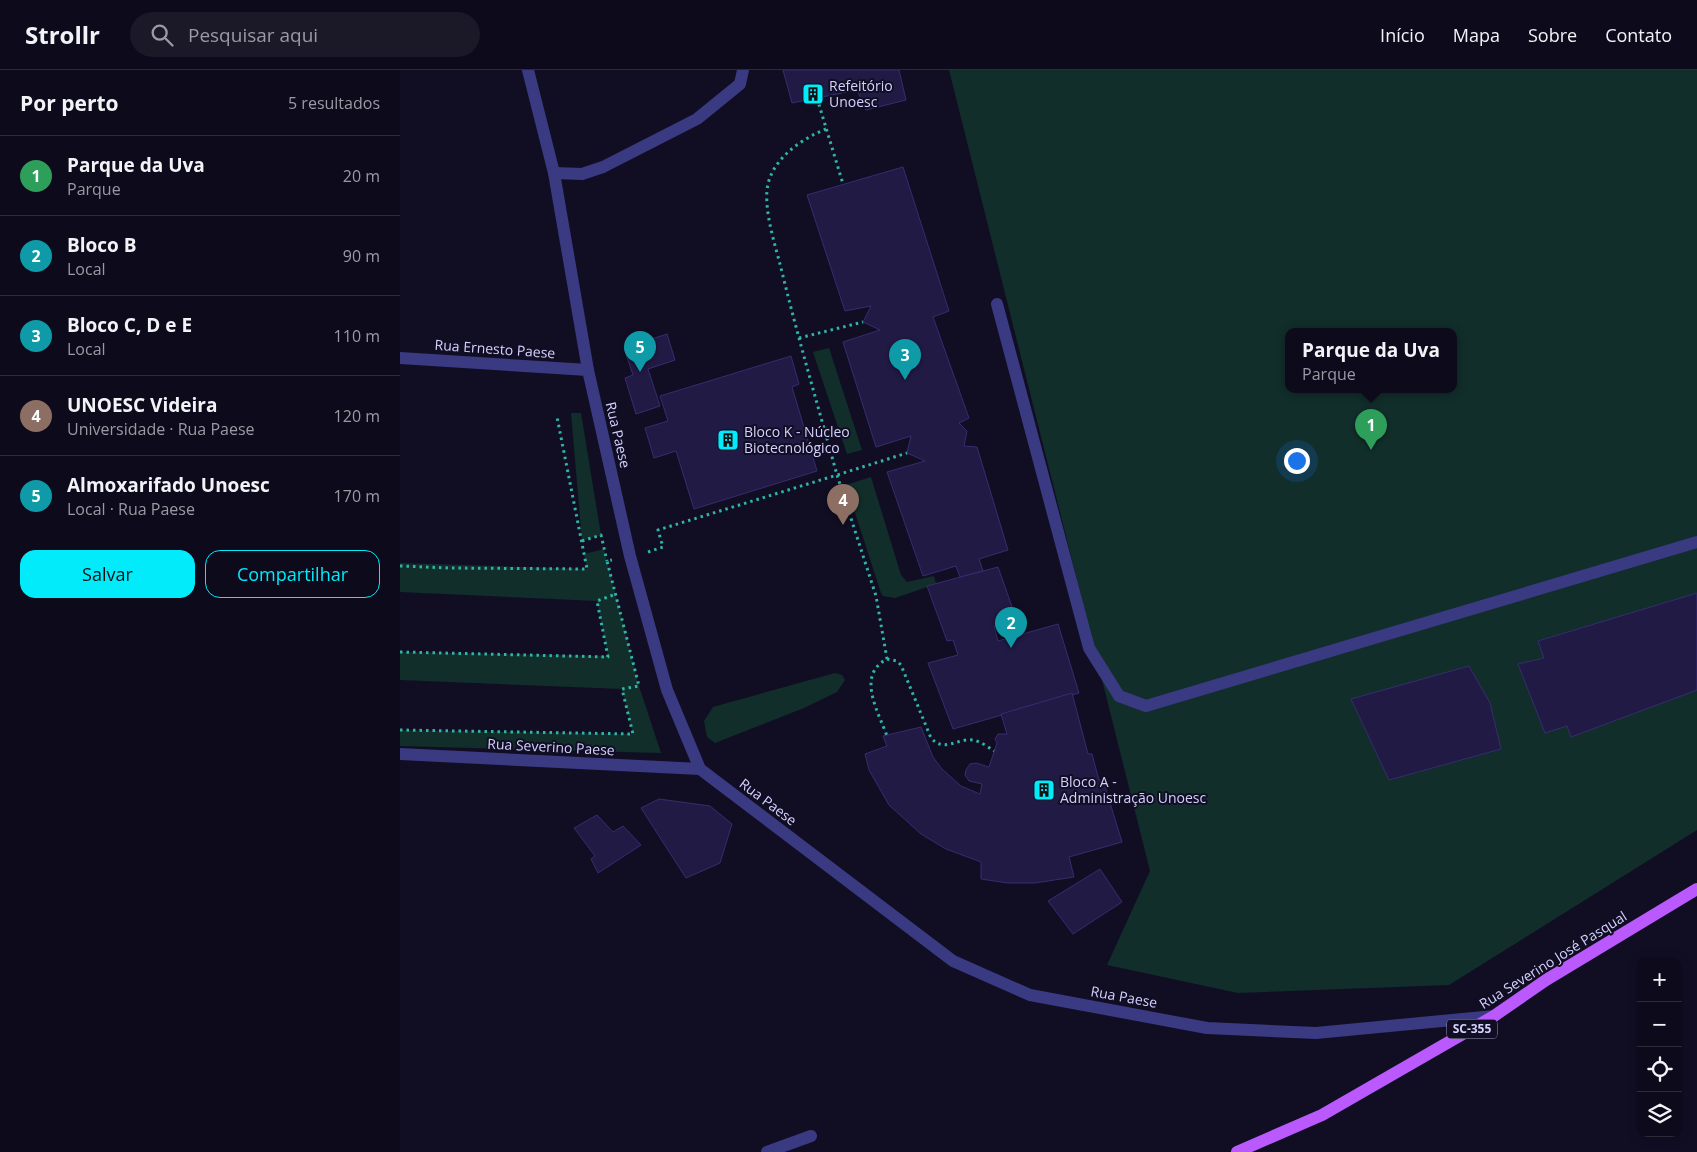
<!DOCTYPE html>
<html lang="pt">
<head>
<meta charset="utf-8">
<style>
	body { margin:0; font-family:"Open Sans",sans-serif; background:#1b1828; color:#f1f3f6 }
	.controls { position:absolute; right:15px; bottom:15px; display:grid; overflow:hidden; border-radius:10px; box-shadow:0 2px 12px #0003 }
	.controls button { width:45px; height:45px; display:grid; place-items:center; padding:0; border:0; border-bottom:1px solid #2d2b3a; background:#0d0a1b; color:#f1f3f6; font:25px sans-serif }
	.you { position:absolute; left:896px; top:390px; width:18px; height:18px; margin:-12px; border:4px solid #fff; border-radius:50%; background:#1a73e8; box-shadow:0 0 0 8px #1a73e833 }
	.badge { display:grid; place-items:center; width:32px; height:32px; border-radius:50%; background:#01ebfb; color:#fff; font-size:16px; font-weight:700 }
	.pin { position:absolute; translate:-50% -41px; filter:drop-shadow(0 1px 2px #0008) }
	.pin::after { content:''; position:absolute; top:26px; width:18px; height:15px; background:inherit; clip-path:polygon(0 0,100% 0,50% 100%) }
	.popup { position:absolute; left:885px; top:258px; width:172px; height:65px; box-sizing:border-box; display:grid; place-content:center; border-radius:10px; background:#0d0a1b; filter:drop-shadow(0 1px 4px #0005); font-size:16px; white-space:nowrap; color:#9a9aa3 }
	.popup b { font-size:19px; color:#f1f3f6 }
	.popup::after { content:''; position:absolute; left:50%; top:100%; margin-left:-10px; border:10px solid transparent; border-top-color:#0d0a1b }
	.list { margin:0; padding:0; list-style:none }
	h2 { display:flex; justify-content:space-between; align-items:center; height:65px; margin:0; padding:0 20px; font-size:21px }
	h2 small { font-size:16px; font-weight:400; color:#9a9aa3 }
	.list li { display:grid; grid-template-columns:32px 1fr auto; gap:15px; align-items:center; box-sizing:border-box; height:80px; padding:0 20px; border-top:1px solid #2d2b3a }
	.list b { display:block; font-size:19px; white-space:nowrap }
	.list p { margin:0; font-size:16px; white-space:nowrap; color:#9a9aa3 }
	.list em { font-size:16px; font-style:normal; color:#9a9aa3 }
	.actions { display:flex; gap:10px; padding:15px 20px }
	.actions a { flex:1; padding:11px 0; border:1px solid #01ebfb; border-radius:15px; text-align:center; font-size:18px; color:#01ebfb }
	.actions .main { background:#01ebfb; color:#111 }
	.icon { flex:none; width:28px; height:28px; fill:none; stroke:currentColor; stroke-width:2; stroke-linecap:round; stroke-linejoin:round }
	.map { position:relative; flex:none; width:1297px; height:1082px; overflow:hidden }
	header { display:flex; align-items:center; gap:30px; box-sizing:border-box; height:70px; padding:0 25px; background:#0d0a1b; border-bottom:1px solid #2d2b3a }
	header strong { font-size:24px }
	nav { display:flex; gap:28px; margin-inline-start:auto; font-size:18px }
	.search { width:350px; height:45px; background:#1b1828; display:flex; align-items:center; gap:12px; box-sizing:border-box; padding:0 18px; border-radius:28px; color:#9a9aa3; font-size:19px }
	main { display:flex }
	aside { flex:1; background:#0d0a1b }
	.map>svg:first-child { display:block }
	.green { fill:#112e2b; fill-rule:evenodd }
	.building { fill:#211a44; stroke:#372c70 }
	.lines { fill:none; stroke-linecap:round; stroke-linejoin:round }
	.path { stroke:#2fb5a7; stroke-width:3; stroke-dasharray:2.5 4; stroke-linecap:butt }
	.minor { stroke:#393a82; stroke-width:12 }
	.primary { stroke:#ba59fe; stroke-width:12 }
	.labels { text-anchor:middle; stroke-width:4; stroke-linejoin:round; paint-order:stroke }
	.shield { fill:#110e24; stroke:#9a96bd; stroke-width:1 }
	.shield-label { font-size:12px; font-weight:bold; fill:#d4d1ff }
	.poi-label { font-size:14px; fill:#d4d1ff; stroke:#110e24; text-anchor:start }
	.street-label { font-size:14px; fill:#d4d1ff; stroke:#110e24 }
</style>
</head>
<body>
<header>
<strong>Strollr</strong>
<div class="search"><svg class="icon" aria-label="search" viewBox="0 0 24 24"><circle cx="10" cy="10" r="6"/><path d="M15 15l6 6"/></svg>Pesquisar aqui</div>
<nav><a>Início</a><a>Mapa</a><a>Sobre</a><a>Contato</a></nav>
</header>
<main>
<aside>
<h2>Por perto<small>5 resultados</small></h2>
<ul class="list">
<li><span class="badge" style="background:#2e9e5b">1</span><div><b>Parque da Uva</b><p>Parque</p></div><em>20 m</em></li>
<li><span class="badge" style="background:#0f9aa8">2</span><div><b>Bloco B</b><p>Local</p></div><em>90 m</em></li>
<li><span class="badge" style="background:#0f9aa8">3</span><div><b>Bloco C, D e E</b><p>Local</p></div><em>110 m</em></li>
<li><span class="badge" style="background:#8d6e63">4</span><div><b>UNOESC Videira</b><p>Universidade · Rua Paese</p></div><em>120 m</em></li>
<li><span class="badge" style="background:#0f9aa8">5</span><div><b>Almoxarifado Unoesc</b><p>Local · Rua Paese</p></div><em>170 m</em></li>
</ul>
<div class="actions"><a class="main">Salvar</a><a>Compartilhar</a></div>
</aside>
<div class="map">
<svg width="1297" height="1082" viewBox="0 0 1297 1082">
	<rect width="100%" height="100%" fill="#110e24"/>
	<!-- green -->
	<g class="green">
		<path d="M 549,0 L 1297,0 L 1297,760 L 1049,915 L 838,923 L 707,895 L 750,801 ZM 888,261 L 1054,261 L 1054,319 L 888,319 Z"/>
		<polygon points="429,278 462,380 447,384 413,282"/>
		<polygon points="171,343 181,343 201,465 182,471"/>
		<polygon points="471,407 501,505 507,512 534,506 536,514 495,528 483,526 481,523 446,415"/>
		<polygon points="204,479 239,616 261,683 0,676 0,660 233,664 222,619 0,610 0,582 208,586 197,531 0,522 0,493 187,499 184,484"/>
		<polygon points="435,603 442,605 445,610 437,622 404,638 315,673 307,667 304,651 313,637"/>
	</g>
	<!-- building -->
	<g class="building">
		<polygon points="383,0 499,0 506,30 466,40 457,20 392,33"/>
		<polygon points="503,97 549,241 533,247 569,348 559,353 567,361 564,376 577,377 608,480 579,489 583,501 560,507 556,496 523,506 487,402 525,391 507,383 511,366 476,377 443,272 480,260 463,252 471,236 445,241 407,125"/>
		<polygon points="267,264 275,290 248,299 260,336 236,344 225,308 233,305 224,278"/>
		<polygon points="391,286 399,314 392,317 417,401 294,439 276,381 254,388 245,358 268,351 260,326"/>
		<polygon points="598,497 616,548 594,556 598,571 658,554 679,623 553,659 528,593 558,585 553,570 547,571 527,516"/>
		<polygon points="1297,523 1297,620 1171,667 1167,656 1145,663 1118,594 1144,588 1138,571"/>
		<polygon points="1069,596 1090,633 1101,679 989,710 951,629"/>
		<polygon points="672,623 688,684 692,684 699,710 703,710 722,772 669,787 674,807 635,813 608,813 581,809 581,792 546,779 521,764 489,735 469,700 465,684 487,676 483,666 521,657 533,687 542,699 561,716 580,724 582,714 569,711 565,705 566,700 570,694 576,693 589,697 597,673 595,669 598,664 607,664 601,644"/>
		<polygon points="259,729 310,736 332,754 320,793 286,808 241,738"/>
		<polygon points="197,745 213,762 223,756 241,775 198,803 191,789 195,786 174,758"/>
		<polygon points="700,799 722,832 673,864 648,831"/>
	</g>
	<g class="lines">
		<!-- path -->
		<g class="path">
			<polyline points="417,28 443,114"/>
			<path d="M 426,59 C 401,69 370,90 367,120 C 365,145 375,174 381,198 C 398,268 418,336 437,405 L 507,383"/>
			<polyline points="399,268 463,252"/>
			<polyline points="182,471 201,465 207,491"/>
			<path d="M 248,482 L 263,477 L 258,460 L 437,405 L 476,526 L 487,589 C 456,605 478,641 487,666"/>
			<polyline points="0,496 50,498 187,499 157,347"/>
			<polyline points="0,582 208,587 197,531 216,524"/>
			<path d="M 487,589 L 497,591 L 501,595 L 531,668 C 544,683 557,668 573,670 C 580,671 588,677 594,681"/>
			<polyline points="0,660 233,664 222,619 239,616 207,491 212,490"/>
		</g>
		<!-- minor -->
		<g class="minor">
			<polyline points="128,0 154,103 188,300 230,486 267,620 300,699 553,891 630,925 807,958 916,963 1094,946"/>
			<polyline points="154,103 182,104 203,97 297,49 340,14 343,0"/>
			<polyline points="597,234 689,578 719,626 746,636 1297,472"/>
			<polyline points="0,288 188,300"/>
			<polyline points="0,684 300,699"/>
			<polyline points="367,1082 411,1066"/>
		</g>
		<!-- primary -->
		<polyline class="primary" points="837,1082 922,1045 1094,946 1146,910 1297,819"/>
	</g>
	<!-- icons -->
	<defs>
		<g id="building-square" transform="scale(1.125)"><rect x="-9" y="-9" width="18" height="18" rx="4" fill="#01ebfb" stroke="#110e24"/><path d="M-4-6H4V6H1V3H-1V6H-4ZM-2.5-4.3h1.7v1.8h-1.7ZM.8-4.3h1.7v1.8H.8ZM-2.5-1h1.7V.8h-1.7ZM.8-1h1.7V.8H.8Z" fill="#111"/></g>
	</defs>
	<g fill-rule="evenodd">
		<use href="#building-square" x="413" y="24"/>
		<use href="#building-square" x="328" y="370"/>
		<use href="#building-square" x="644" y="720"/>
	</g>
	<g class="labels">
		<!-- shield labels -->
		<rect class="shield" x="1047" y="949.5" width="50" height="19" rx="4"/>
		<g class="shield-label">
			<text x="1072" y="963">SC-355</text>
		</g>
		<!-- poi labels -->
		<g class="poi-label">
			<text x="429" y="21">Refeitório<tspan x="429" dy="16">Unoesc</tspan></text>
			<text x="344" y="367">Bloco K - Núcleo<tspan x="344" dy="16">Biotecnológico</tspan></text>
			<text x="660" y="717">Bloco A -<tspan x="660" dy="16">Administração Unoesc</tspan></text>
		</g>
		<!-- street labels -->
		<g class="street-label">
			<text transform="translate(95 279) rotate(4)" y="5">Rua Ernesto Paese</text>
			<text transform="translate(218 365) rotate(77)" y="5">Rua Paese</text>
			<text transform="translate(151 677) rotate(3)" y="5">Rua Severino Paese</text>
			<text transform="translate(368 732) rotate(37)" y="5">Rua Paese</text>
			<text transform="translate(1153 890) rotate(-32)" y="5">Rua Severino José Pasqual</text>
			<text transform="translate(724 927) rotate(10)" y="5">Rua Paese</text>
		</g>
	</g>
</svg>
<div class="controls">
<button>+</button>
<button>−</button>
<button><svg class="icon" aria-label="locate" viewBox="0 0 24 24"><circle cx="12" cy="12" r="6"/><path d="M12 2v4M12 18v4M2 12h4M18 12h4"/></svg></button>
<button><svg class="icon" aria-label="layers" viewBox="0 0 24 24"><path d="M12 4l9 5-9 5-9-5zM3 14l9 5 9-5"/></svg></button>
</div>
<div class="you"></div>
<div class="pin badge" style="left:971px;top:380px;background:#2e9e5b">1</div>
<div class="popup"><b>Parque da Uva</b>Parque</div>
<div class="pin badge" style="left:611px;top:578px;background:#0f9aa8">2</div>
<div class="pin badge" style="left:505px;top:310px;background:#0f9aa8">3</div>
<div class="pin badge" style="left:443px;top:455px;background:#8d6e63">4</div>
<div class="pin badge" style="left:240px;top:302px;background:#0f9aa8">5</div>
</div>
</main>
</body>
</html>
